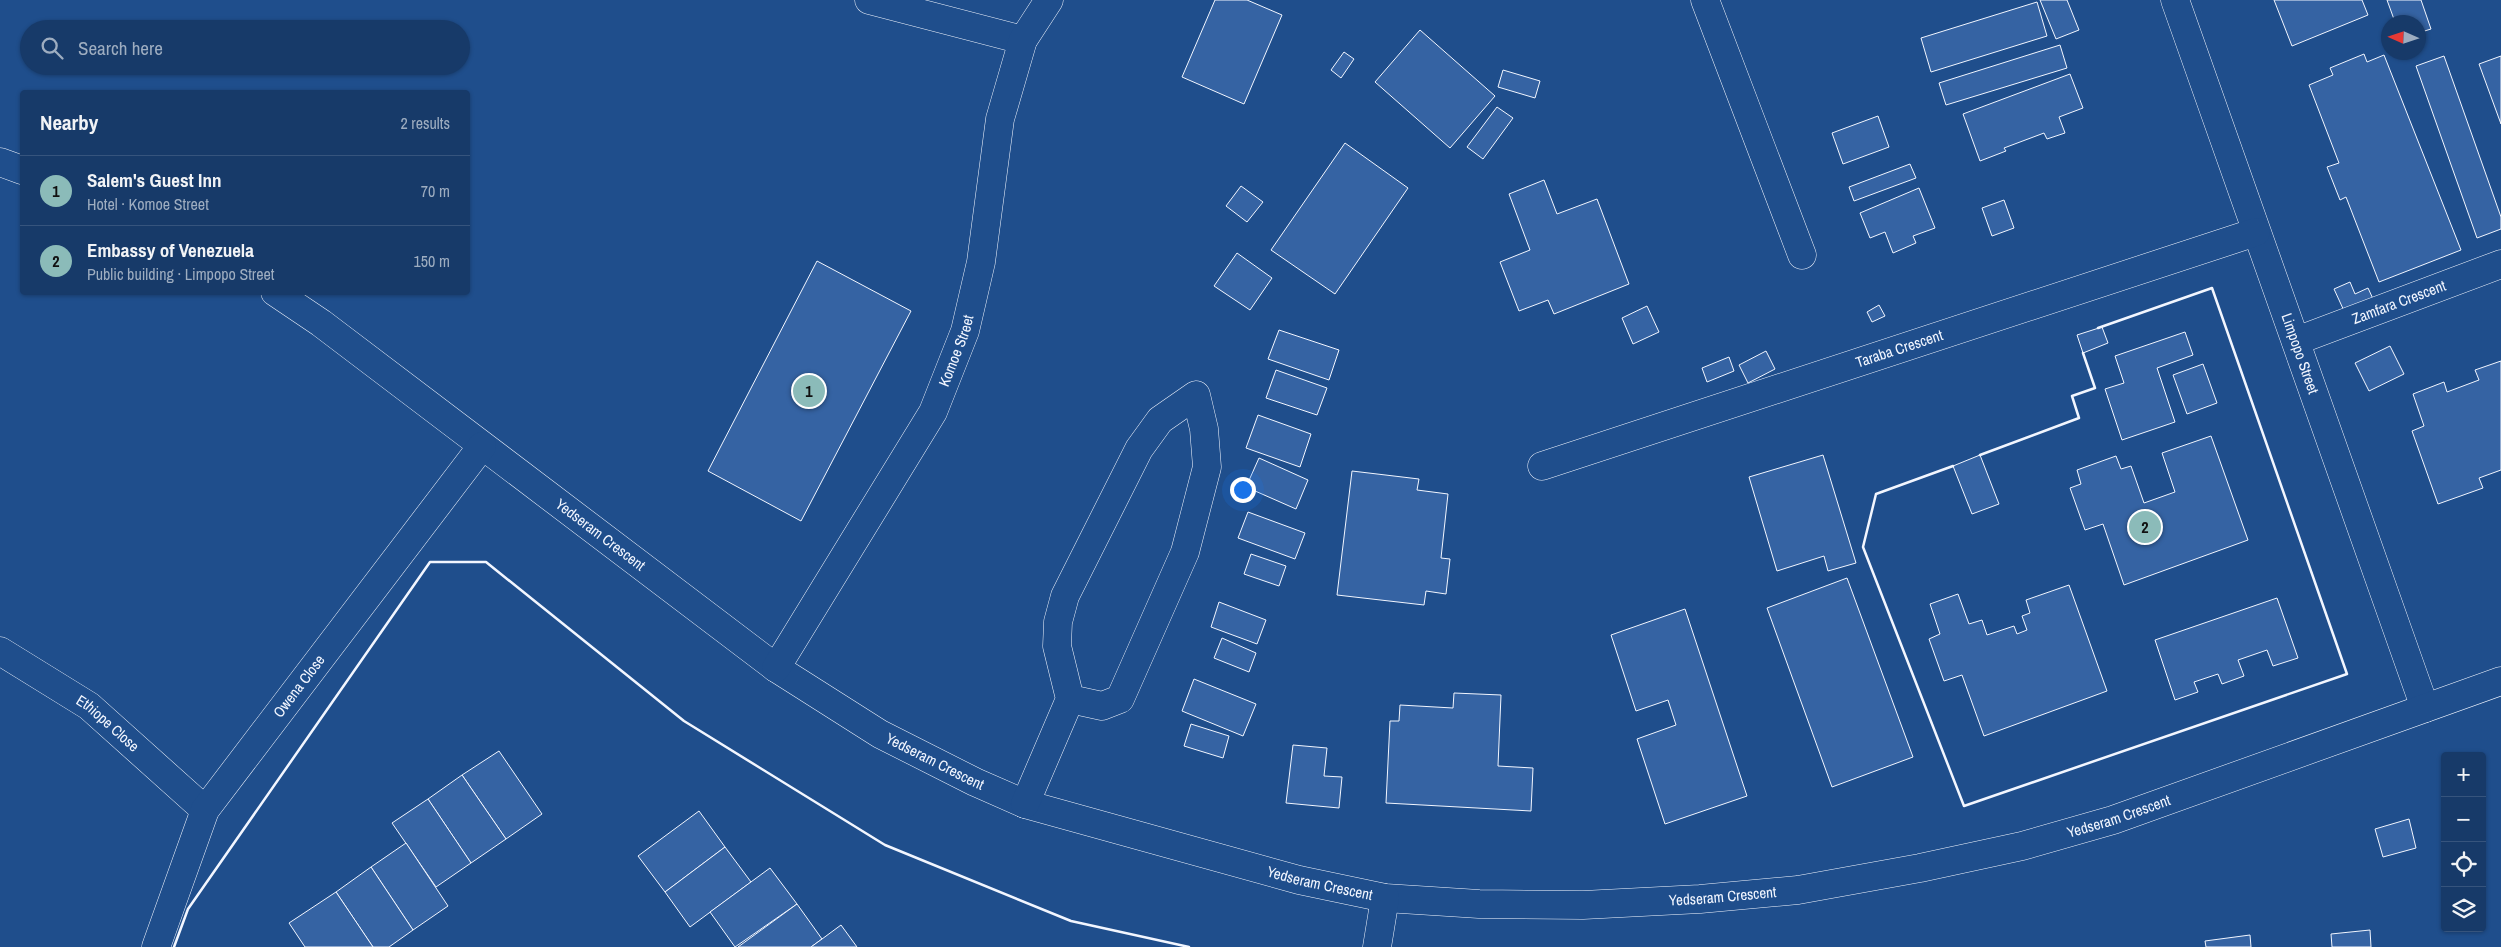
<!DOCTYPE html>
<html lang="en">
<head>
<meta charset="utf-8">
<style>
	body { margin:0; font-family:"Archivo Narrow",sans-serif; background:#244571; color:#f1f3f6 }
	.controls { position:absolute; right:15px; bottom:15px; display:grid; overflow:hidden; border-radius:5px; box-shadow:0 1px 4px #0004 }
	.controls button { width:45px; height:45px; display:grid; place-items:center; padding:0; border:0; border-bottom:1px solid #36547d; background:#173a69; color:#f1f3f6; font:25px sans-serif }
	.compass { position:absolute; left:2381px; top:15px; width:45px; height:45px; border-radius:50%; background:#173a69; box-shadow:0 1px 4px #0004; rotate:273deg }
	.you { position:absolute; left:1242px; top:489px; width:18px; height:18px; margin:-12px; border:4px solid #fff; border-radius:50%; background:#1a73e8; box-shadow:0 0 0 8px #1a73e833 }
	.badge { display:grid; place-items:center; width:32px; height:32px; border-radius:50%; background:#8bbbb9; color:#111; font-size:16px; font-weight:700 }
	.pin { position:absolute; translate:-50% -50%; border:2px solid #fff; box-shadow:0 1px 5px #0006 }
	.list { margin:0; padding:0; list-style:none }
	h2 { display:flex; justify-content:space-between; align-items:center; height:65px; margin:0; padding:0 20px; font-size:21px }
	h2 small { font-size:16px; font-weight:400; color:#9eadc0 }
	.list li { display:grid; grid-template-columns:32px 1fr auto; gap:15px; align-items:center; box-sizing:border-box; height:70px; padding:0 20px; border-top:1px solid #36547d }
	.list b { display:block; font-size:19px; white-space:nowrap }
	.list p { margin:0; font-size:16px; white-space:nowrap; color:#9eadc0 }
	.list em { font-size:16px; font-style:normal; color:#9eadc0 }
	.icon { flex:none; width:28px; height:28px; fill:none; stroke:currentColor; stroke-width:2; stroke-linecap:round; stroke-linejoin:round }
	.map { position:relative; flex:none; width:2501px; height:947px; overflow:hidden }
	.search { position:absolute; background:#173a69; box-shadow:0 1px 4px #0004; left:20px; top:20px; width:450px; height:55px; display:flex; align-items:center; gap:12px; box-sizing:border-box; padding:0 18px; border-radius:28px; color:#9eadc0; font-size:19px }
	.panel { position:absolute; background:#173a69; box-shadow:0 1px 4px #0004; left:20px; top:90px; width:450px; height:205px; border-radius:5px }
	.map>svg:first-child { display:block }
	.building { fill:#3563a3; stroke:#f2f6ff }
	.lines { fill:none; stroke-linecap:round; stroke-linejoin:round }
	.minor-casing { stroke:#f2f6ff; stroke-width:29 }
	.minor { stroke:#1f4e8c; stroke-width:28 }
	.wall { stroke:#f2f6ff; stroke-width:2.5 }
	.labels { text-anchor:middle; stroke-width:4; stroke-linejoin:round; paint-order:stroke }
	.street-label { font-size:15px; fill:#f2f6ff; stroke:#1f4e8c }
</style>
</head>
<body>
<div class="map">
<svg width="2501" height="947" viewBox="0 0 2501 947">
	<rect width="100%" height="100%" fill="#1f4e8c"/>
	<!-- building -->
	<g class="building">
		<polygon points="1215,0 1247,0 1282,15 1244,104 1182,77"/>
		<polygon points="2040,0 2067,0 2079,30 2056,39"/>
		<polygon points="2274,0 2362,0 2368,15 2292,46"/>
		<polygon points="2387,0 2421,0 2431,29 2418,33 2418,22 2395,22"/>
		<polygon points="2037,2 2047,36 1931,72 1921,38"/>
		<polygon points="1420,30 1495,96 1450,148 1375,82"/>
		<polygon points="2060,45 2067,68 1946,105 1939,83"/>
		<polygon points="1344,52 1354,59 1341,78 1331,70"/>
		<polygon points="2364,54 2367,62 2384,55 2461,250 2379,282 2346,197 2340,200 2327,167 2339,163 2309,85 2333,75 2330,68"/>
		<polygon points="2444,56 2501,217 2501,229 2477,238 2416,66"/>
		<polygon points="2501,56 2501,124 2479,64"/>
		<polygon points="1503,70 1540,81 1535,98 1498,87"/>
		<polygon points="2070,74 2083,108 2059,117 2065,133 2047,139 2044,133 2004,148 2006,151 1980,161 1963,114"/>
		<polygon points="1497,107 1513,118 1483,159 1467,147"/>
		<polygon points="1878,116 1889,147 1843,164 1832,133"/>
		<polygon points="1345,143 1408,188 1335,294 1271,250"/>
		<polygon points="1910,164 1916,178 1854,201 1849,187"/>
		<polygon points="1544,180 1557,214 1597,199 1629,284 1554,314 1548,300 1519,311 1500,262 1530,250 1509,194"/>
		<polygon points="1241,186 1263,202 1247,222 1226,206"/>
		<polygon points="1919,188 1935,228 1913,236 1916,243 1893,253 1885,232 1870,238 1860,213"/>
		<polygon points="2004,200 2014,228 1992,236 1982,208"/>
		<polygon points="1237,253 1272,278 1250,310 1214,286"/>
		<polygon points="817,261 911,311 801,521 708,471"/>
		<polygon points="2350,282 2355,294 2368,288 2374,301 2345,313 2334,289"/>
		<polygon points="1879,305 1885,316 1872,322 1867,312"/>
		<polygon points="1647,306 1659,332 1633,344 1622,318"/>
		<polygon points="2102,327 2108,343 2083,353 2077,335"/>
		<polygon points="1279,330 1339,350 1329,380 1268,359"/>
		<polygon points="2185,332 2193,355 2157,368 2175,422 2122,440 2105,389 2124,383 2115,356"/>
		<polygon points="2390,346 2404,374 2369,391 2355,363"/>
		<polygon points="1766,351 1775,369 1748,383 1739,365"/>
		<polygon points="1729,357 1734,371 1707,382 1702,368"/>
		<polygon points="2501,361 2501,470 2479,478 2483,488 2438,504 2412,431 2424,426 2413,394 2444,382 2447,392 2479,380 2475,370"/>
		<polygon points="2203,364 2217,403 2187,414 2173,375"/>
		<polygon points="1276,370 1327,388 1317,415 1266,398"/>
		<polygon points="1258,415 1311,434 1300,467 1246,448"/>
		<polygon points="2211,436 2248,540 2124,585 2103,524 2085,530 2070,488 2081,484 2077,470 2116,456 2121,469 2131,466 2144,503 2175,492 2162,453"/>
		<polygon points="1823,455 1856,563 1828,571 1824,556 1777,571 1749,477"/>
		<polygon points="1980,455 1999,504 1972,514 1953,466"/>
		<polygon points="1259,458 1308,480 1296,509 1246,487"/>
		<polygon points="1352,471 1419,479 1417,490 1448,494 1441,558 1450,559 1446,594 1426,591 1424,605 1337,595"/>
		<polygon points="1248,512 1305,533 1295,559 1238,538"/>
		<polygon points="1251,554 1286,566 1279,586 1244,574"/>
		<polygon points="1847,578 1913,757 1832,787 1767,608"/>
		<polygon points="2069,585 2107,691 1984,736 1962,675 1944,681 1929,639 1940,634 1930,604 1958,594 1969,624 1982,620 1987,635 2014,626 2017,634 2027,630 2022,616 2030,613 2026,600"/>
		<polygon points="2277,598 2298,658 2273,666 2267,650 2238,660 2244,676 2222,684 2218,674 2194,682 2198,692 2175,700 2155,640"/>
		<polygon points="1219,602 1266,620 1257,644 1211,627"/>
		<polygon points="1685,609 1747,796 1665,824 1637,739 1676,725 1668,700 1636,711 1611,635"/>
		<polygon points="1222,638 1256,653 1249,672 1214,658"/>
		<polygon points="1194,679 1256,704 1243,736 1182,711"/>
		<polygon points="1454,693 1501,695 1498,766 1533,768 1531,811 1386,803 1390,721 1399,721 1400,705 1453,708"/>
		<polygon points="1191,724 1229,736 1223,758 1184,746"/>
		<polygon points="1293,745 1327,748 1324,776 1342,777 1339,808 1286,803"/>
		<polygon points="499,751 542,814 506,839 462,775"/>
		<polygon points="462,775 506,839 471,863 428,799"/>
		<polygon points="428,799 471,863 436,887 392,823"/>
		<polygon points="699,811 725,847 665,892 638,856"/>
		<polygon points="2409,819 2416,848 2383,857 2375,829"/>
		<polygon points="406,843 448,906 413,930 371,867"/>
		<polygon points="725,847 751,882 690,927 665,892"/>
		<polygon points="371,867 413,930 389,947 373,947 336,892"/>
		<polygon points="770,868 797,904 735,947 710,912"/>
		<polygon points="336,892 373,947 305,947 289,923"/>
		<polygon points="797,904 822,939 811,947 738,947"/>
		<polygon points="841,925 857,947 811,947 822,939"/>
		<polygon points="2370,930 2371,947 2332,947 2331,934"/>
		<polygon points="2250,935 2251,947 2206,947 2205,941"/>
	</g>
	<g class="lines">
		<!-- minor casing -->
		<g class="minor-casing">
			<g id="minor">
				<polyline points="869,0 1023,40"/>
				<polyline points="1705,0 1802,255"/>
				<path id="s1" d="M 2175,0 L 2425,708"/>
				<polyline points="0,162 22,170"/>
				<path id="s2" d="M 275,292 L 321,323 L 776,668 L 880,734 L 975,782 L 1025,804 L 1299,880 L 1385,898 L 1479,904 L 1583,905 L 1700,899 L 1798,890 L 1920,868 L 2022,846 L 2113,820 L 2501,681"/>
				<path id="s3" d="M 2296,341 L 2501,264"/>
				<path id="s4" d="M 1542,466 L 2256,232"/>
				<path id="s5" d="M 0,651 L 89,706 L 205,810"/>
				<path id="s6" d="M 776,668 L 933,412 L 965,331 L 981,262 L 1000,119 L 1023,40 L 1049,0"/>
				<polyline points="1025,804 1070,699 1057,646 1058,622 1065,596 1139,449 1160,420 1196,395 1204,429 1207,467 1185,552 1120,699 1102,706 1070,699"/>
				<path id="s7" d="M 156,947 L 205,810 L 482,446"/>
				<polyline points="1377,947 1385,898"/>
			</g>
		</g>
		<!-- minor -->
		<use href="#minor" class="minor"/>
		<!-- wall -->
		<g class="wall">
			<polyline points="1980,455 2079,418 2072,396 2095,388 2083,353"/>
			<polyline points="1953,466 1876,494 1863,547 1964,806 2347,674 2212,288 2098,328"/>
			<polyline points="174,947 188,909 430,562 486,562 684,721 885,845 1071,921 1189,947"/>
		</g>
	</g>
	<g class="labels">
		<!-- street labels -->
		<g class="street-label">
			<text dy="5" stroke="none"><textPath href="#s3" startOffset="110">Zamfara Crescent</textPath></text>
			<text dy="5" stroke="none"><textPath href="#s4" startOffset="376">Taraba Crescent</textPath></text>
			<text dy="5" stroke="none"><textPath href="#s6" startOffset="366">Komoe Street</textPath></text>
			<text dy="5" stroke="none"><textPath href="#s1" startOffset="375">Limpopo Street</textPath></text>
			<text dy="5" stroke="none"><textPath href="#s2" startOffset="406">Yedseram Crescent</textPath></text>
			<text dy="5" stroke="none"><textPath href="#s7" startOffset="301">Owena Close</textPath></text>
			<text dy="5" stroke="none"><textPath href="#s5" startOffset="130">Ethiope Close</textPath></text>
			<text dy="5" stroke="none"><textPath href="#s2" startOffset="811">Yedseram Crescent</textPath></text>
			<text dy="5" stroke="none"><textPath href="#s2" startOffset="2026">Yedseram Crescent</textPath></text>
			<text dy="5" stroke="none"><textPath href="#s2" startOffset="1216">Yedseram Crescent</textPath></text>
			<text dy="5" stroke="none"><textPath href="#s2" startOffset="1621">Yedseram Crescent</textPath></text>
		</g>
	</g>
</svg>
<div class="controls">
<button>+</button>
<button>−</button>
<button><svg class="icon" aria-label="locate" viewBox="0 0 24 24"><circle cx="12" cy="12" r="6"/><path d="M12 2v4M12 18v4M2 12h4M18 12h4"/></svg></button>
<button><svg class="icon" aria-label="layers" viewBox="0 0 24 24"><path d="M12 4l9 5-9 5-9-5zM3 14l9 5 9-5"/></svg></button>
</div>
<svg class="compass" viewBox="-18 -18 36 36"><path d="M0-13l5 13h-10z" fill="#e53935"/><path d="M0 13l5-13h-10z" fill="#9eadc0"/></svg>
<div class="you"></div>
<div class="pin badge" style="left:809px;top:391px">1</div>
<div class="pin badge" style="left:2145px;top:527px">2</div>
<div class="search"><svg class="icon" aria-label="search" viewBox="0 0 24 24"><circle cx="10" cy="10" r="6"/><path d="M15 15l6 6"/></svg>Search here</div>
<section class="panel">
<h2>Nearby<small>2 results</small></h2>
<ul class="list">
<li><span class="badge">1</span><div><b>Salem's Guest Inn</b><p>Hotel · Komoe Street</p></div><em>70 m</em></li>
<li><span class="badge">2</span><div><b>Embassy of Venezuela</b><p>Public building · Limpopo Street</p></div><em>150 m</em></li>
</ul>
</section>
</div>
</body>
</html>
